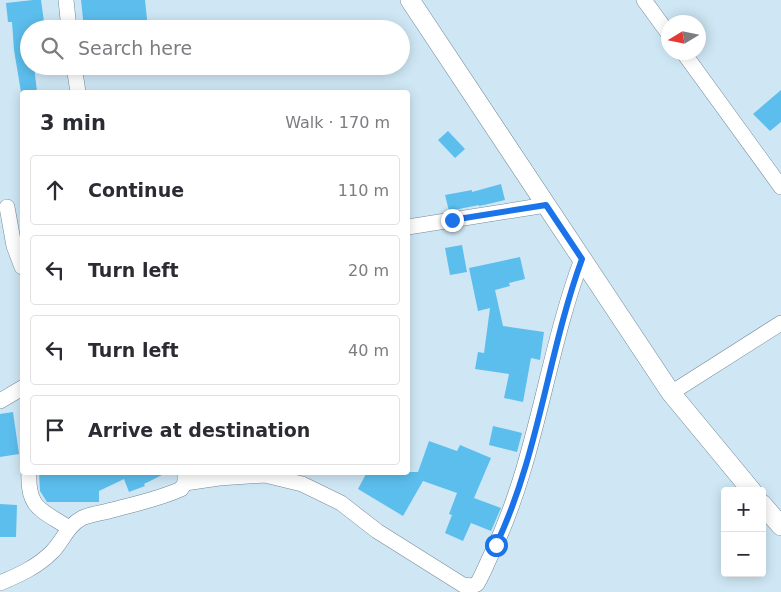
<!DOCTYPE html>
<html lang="en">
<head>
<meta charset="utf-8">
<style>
	body { margin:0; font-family:"DejaVu Sans",sans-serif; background:#f2f2f3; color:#2b2b33 }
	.controls { position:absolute; right:15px; bottom:15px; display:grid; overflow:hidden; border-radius:5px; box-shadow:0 2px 12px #0003 }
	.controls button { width:45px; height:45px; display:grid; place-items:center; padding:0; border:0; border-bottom:1px solid #e1e1e2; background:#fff; color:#2b2b33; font:25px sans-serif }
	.compass { position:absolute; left:661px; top:15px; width:45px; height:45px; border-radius:50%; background:#fff; box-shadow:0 2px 12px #0003; rotate:260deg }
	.stop { position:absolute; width:15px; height:15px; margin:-11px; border:4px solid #1a73e8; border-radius:50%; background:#fff }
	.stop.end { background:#1a73e8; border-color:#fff; box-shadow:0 1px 5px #0008 }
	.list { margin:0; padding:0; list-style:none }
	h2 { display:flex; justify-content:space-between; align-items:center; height:65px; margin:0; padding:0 20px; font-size:21px }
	h2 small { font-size:16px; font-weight:400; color:#7c7c81 }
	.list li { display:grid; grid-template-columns:32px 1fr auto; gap:15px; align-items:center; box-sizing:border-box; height:70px; margin:0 10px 10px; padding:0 10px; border:1px solid #e1e1e2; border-radius:5px }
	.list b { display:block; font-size:19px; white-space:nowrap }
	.list em { font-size:16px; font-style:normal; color:#7c7c81 }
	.icon { flex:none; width:28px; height:28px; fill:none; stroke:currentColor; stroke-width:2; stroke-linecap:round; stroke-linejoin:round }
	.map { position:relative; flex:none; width:781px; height:592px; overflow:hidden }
	.search { position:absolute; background:#fff; box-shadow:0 2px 12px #0003; left:20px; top:20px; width:390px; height:55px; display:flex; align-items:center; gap:12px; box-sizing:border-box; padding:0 18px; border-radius:28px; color:#7c7c81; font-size:19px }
	.panel { position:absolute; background:#fff; box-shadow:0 2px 12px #0003; left:20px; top:90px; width:390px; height:385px; border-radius:5px }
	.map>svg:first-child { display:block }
	.building { fill:#5cbeed }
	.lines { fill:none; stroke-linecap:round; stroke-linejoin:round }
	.minor-casing { stroke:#738a96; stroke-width:16 }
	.tertiary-casing { stroke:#738a96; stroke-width:20 }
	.minor { stroke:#fff; stroke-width:15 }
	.tertiary { stroke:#fff; stroke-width:19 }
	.route { stroke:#1a73e8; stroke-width:6 }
</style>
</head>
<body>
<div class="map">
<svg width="781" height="592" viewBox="0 0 781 592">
	<rect width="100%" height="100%" fill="#cfe7f5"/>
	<!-- building -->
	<g class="building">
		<polygon points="33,0 41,0 45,29 29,29 29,66 34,66 37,92 21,92 14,50 12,22 8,22 6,3"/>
		<polygon points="81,0 145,0 148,29 84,29"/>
		<polygon points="781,90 781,122 770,131 753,114"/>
		<polygon points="448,131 465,149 455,158 438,140"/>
		<polygon points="501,184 505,200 484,205 479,206 479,205 449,211 445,195 472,190 472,192"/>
		<polygon points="462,245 467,272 450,275 445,248"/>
		<polygon points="520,257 525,279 509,283 510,286 495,290 503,326 544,332 540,360 531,358 523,402 504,398 509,374 475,369 478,352 484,353 490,308 478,311 469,268"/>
		<polygon points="13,412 19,454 0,457 0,414"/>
		<polygon points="493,426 522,433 517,452 489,445"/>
		<polygon points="429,441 457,451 460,445 491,458 474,498 501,508 491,531 471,523 463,541 445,533 452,515 449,514 457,493 423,481 403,516 358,489 367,472 418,472"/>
		<polygon points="39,472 168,472 144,484 145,486 129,492 124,479 99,491 99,502 47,502 40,491"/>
		<polygon points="0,504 17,505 16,537 0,537"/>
	</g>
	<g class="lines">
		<!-- minor casing -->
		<g class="minor-casing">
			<g id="minor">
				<polyline points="66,0 69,29"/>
				<polyline points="644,0 668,33"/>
				<polyline points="683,52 781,187"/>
				<polyline points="74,66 78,92"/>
				<polyline points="7,207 14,246 22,267"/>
				<polyline points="408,227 546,205"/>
				<polyline points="671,393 781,323"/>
				<polyline points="0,401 22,388"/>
				<path d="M 29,472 C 27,509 42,510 69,528"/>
				<path d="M 185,483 L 219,478 L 265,475 L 302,484 L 341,503 L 377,531 L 463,585 L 472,586 L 477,584 C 483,574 487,563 492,553 C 537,459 546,355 582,259"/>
				<path d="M 0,583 C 19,575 37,567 52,552 C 63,541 67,526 82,518 C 91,514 102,513 112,510 C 135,504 159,499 181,489 L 185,483 L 185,475"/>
			</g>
		</g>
		<!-- tertiary casing -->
		<g class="tertiary-casing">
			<g id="tertiary">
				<polyline points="410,0 671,393 752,491"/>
				<polyline points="762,504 781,526"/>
			</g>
		</g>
		<!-- minor -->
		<use href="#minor" class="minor"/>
		<!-- tertiary -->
		<use href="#tertiary" class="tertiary"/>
	</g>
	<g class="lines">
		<!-- route -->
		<path class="route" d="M 452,220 L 546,205 L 582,259 C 548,352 539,455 496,545"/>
	</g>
</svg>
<div class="controls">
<button>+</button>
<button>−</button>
</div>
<svg class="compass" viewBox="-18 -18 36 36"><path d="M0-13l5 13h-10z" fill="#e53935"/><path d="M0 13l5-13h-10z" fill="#7c7c81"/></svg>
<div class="stop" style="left:496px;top:545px"></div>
<div class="stop end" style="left:452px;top:220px"></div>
<div class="search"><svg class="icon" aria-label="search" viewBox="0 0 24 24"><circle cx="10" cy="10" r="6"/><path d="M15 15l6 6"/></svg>Search here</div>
<section class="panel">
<h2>3 min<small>Walk · 170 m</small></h2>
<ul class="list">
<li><svg class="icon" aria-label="ahead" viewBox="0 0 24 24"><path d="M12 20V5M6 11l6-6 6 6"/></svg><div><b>Continue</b></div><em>110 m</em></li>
<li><svg class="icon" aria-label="left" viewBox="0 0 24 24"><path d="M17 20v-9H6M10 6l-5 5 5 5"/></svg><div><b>Turn left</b></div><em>20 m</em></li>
<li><svg class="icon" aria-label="left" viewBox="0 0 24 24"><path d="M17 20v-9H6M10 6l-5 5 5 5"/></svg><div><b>Turn left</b></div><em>40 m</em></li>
<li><svg class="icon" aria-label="arrive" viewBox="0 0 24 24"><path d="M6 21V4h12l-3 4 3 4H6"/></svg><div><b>Arrive at destination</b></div></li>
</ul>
</section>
</div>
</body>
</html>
